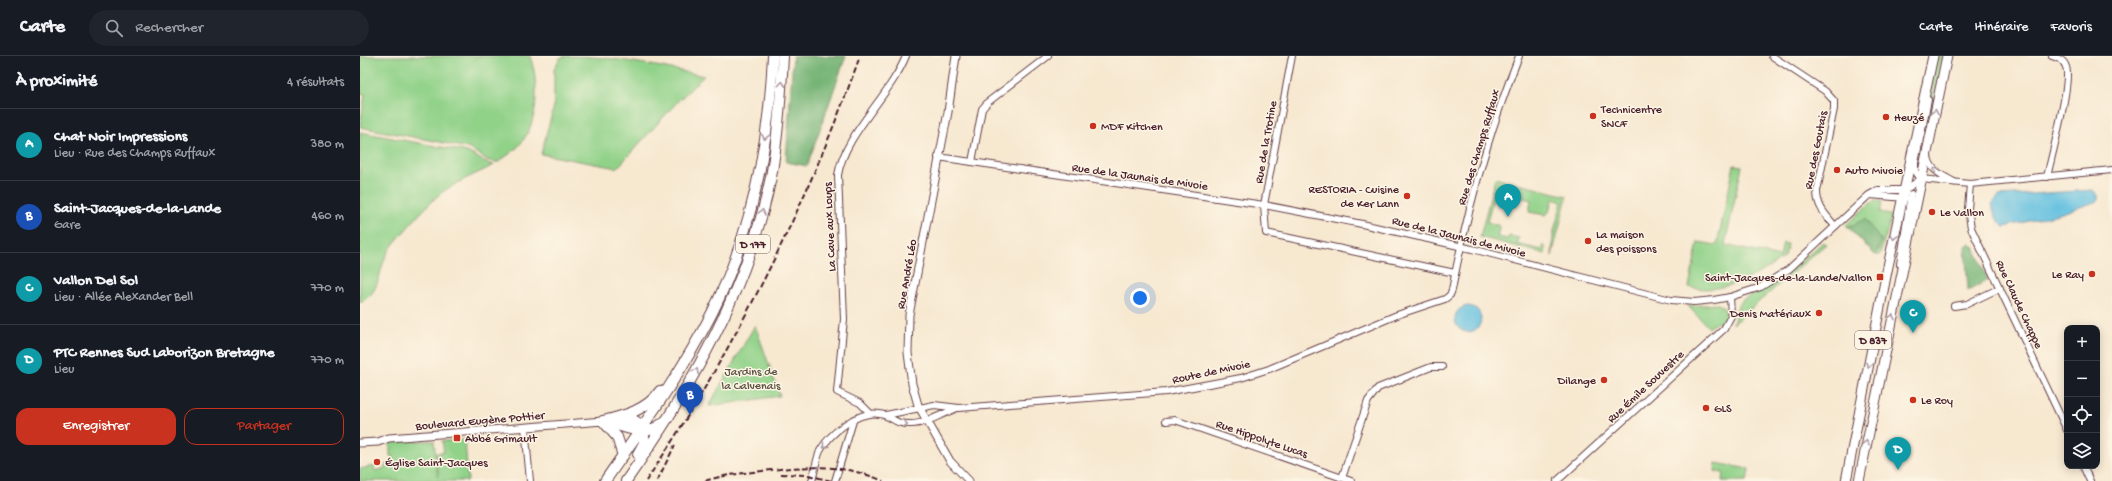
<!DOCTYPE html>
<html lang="fr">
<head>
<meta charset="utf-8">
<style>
	body { margin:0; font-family:"Gochi Hand",sans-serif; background:#20242c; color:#f1f3f6 }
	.controls { position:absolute; right:12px; bottom:12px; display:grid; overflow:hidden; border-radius:8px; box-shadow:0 2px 10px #0003 }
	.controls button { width:36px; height:36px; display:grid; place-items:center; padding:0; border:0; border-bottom:1px solid #363941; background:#171b24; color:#f1f3f6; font:20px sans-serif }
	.you { position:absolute; left:780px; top:242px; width:14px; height:14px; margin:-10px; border:3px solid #fff; border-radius:50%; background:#1a73e8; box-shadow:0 0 0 6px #1a73e833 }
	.badge { display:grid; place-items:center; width:26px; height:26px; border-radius:50%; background:#c8321e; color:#fff; font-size:13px; font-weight:700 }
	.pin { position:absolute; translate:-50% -33px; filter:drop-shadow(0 1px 2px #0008) }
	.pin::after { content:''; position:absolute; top:21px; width:14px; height:12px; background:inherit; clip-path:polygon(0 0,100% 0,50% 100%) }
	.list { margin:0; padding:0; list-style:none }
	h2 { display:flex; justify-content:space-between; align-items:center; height:52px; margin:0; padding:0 16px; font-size:17px }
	h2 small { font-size:13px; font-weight:400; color:#9ea1a6 }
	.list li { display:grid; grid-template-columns:26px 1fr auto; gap:12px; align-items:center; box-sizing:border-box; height:72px; padding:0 16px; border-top:1px solid #363941 }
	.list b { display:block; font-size:15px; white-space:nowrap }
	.list p { margin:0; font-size:13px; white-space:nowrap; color:#9ea1a6 }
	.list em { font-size:13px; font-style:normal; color:#9ea1a6 }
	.actions { display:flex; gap:8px; padding:12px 16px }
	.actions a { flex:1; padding:9px 0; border:1px solid #c8321e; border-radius:12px; text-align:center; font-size:14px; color:#c8321e }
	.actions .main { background:#c8321e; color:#fff }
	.icon { flex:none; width:22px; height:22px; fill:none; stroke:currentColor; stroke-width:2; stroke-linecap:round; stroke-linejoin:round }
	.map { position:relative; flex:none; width:1752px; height:425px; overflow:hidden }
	header { display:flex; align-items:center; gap:24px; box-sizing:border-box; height:56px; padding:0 20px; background:#171b24; border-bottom:1px solid #363941 }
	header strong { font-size:19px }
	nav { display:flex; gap:22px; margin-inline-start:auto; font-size:14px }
	.search { width:280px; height:36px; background:#20242c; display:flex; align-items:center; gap:10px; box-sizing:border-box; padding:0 14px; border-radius:22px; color:#9ea1a6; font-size:15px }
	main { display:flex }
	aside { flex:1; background:#171b24 }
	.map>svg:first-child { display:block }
	.green { fill:#91d289; stroke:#6e785a }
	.forest { fill:#74b475; stroke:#5f6a50 }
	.water { fill:#62c0e0; stroke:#567086 }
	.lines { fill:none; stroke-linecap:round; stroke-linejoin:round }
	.minor-casing { stroke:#643d44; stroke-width:8 }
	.tertiary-casing { stroke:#643d44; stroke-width:9 }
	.primary-casing { stroke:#643d44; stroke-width:11 }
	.trunk-casing { stroke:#643d44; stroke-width:12 }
	.minor { stroke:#fff; stroke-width:6 }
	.tertiary { stroke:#fff; stroke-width:7 }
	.primary { stroke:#fff; stroke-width:9 }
	.trunk { stroke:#fff; stroke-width:10 }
	.rail { stroke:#4a1f2b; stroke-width:2; stroke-dasharray:6 3; stroke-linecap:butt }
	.oneway { stroke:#ae9aa0 }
	.poi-dot { fill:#c8321e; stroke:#fcf5e5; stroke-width:1.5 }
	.labels { text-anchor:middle; stroke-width:3; stroke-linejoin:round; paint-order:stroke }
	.shield { fill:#fcf5e5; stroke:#7f5f63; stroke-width:1 }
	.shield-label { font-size:11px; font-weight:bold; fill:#4a1f2b }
	.poi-label { font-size:12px; fill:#4a1f2b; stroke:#fcf5e5; text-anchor:start }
	.street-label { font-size:12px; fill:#4a1f2b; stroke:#fcf5e5 }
	.park-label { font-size:12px; fill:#5f5547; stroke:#fcf5e5 }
</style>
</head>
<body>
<header>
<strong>Carte</strong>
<div class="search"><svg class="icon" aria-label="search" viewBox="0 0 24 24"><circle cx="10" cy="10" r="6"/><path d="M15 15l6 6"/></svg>Rechercher</div>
<nav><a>Carte</a><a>Itinéraire</a><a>Favoris</a></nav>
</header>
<main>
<aside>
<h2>À proximité<small>4 résultats</small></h2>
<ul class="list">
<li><span class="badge" style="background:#0f9aa8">A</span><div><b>Chat Noir Impressions</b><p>Lieu · Rue des Champs Ruffaux</p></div><em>380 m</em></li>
<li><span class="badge" style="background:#1a4fb4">B</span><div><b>Saint-Jacques-de-la-Lande</b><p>Gare</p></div><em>460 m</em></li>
<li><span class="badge" style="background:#0f9aa8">C</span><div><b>Vallon Del Sol</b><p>Lieu · Allée Alexander Bell</p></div><em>770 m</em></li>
<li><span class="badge" style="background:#0f9aa8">D</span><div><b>PTC Rennes Sud Laborizon Bretagne</b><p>Lieu</p></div><em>770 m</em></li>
</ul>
<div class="actions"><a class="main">Enregistrer</a><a>Partager</a></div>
</aside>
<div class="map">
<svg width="1752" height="425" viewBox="0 0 1752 425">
	<rect width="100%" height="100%" fill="#fcf5e5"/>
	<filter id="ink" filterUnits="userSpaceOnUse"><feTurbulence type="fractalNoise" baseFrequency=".025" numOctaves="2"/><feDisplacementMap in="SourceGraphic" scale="8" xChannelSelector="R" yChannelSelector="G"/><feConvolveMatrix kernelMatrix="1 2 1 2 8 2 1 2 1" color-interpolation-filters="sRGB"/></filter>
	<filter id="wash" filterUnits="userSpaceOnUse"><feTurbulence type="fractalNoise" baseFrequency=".012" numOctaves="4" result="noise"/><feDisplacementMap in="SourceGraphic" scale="16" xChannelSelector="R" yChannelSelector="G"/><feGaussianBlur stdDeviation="0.9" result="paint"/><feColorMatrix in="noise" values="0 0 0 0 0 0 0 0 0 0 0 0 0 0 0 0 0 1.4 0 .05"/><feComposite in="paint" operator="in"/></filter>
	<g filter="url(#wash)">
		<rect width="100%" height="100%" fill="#f7e8d0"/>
		<!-- green -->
		<g class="green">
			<path d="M 0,0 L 170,0 C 181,32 179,79 148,99 C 145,101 141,105 138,106 C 128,108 117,95 107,92 C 72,84 36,78 0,71 L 5,38 L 0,37 Z"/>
			<path d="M 206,0 C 253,0 298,10 344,20 L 319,44 L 257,112 L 181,98 L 194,50 L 194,13 L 200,2 Z"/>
			<polygon points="1576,0 1583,0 1564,91"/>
			<path d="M 0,76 L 107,96 C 117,100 123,107 134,109 C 113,120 87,129 71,146 C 60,158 32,187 26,200 C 18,217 20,238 0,246 Z"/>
			<path d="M 1374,109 L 1382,110 L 1365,189 L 1420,201 L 1423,187 L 1428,188 L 1425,200 C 1400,220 1361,239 1329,231 L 1338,186 L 1357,189 Z"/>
			<polygon points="1135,122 1207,140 1192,200 1193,179 1202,146 1193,143 1189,156 1185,159 1169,156 1171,144 1135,135 1127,166 1140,170 1137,181 1148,183 1149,180 1159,182 1157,188 1181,194 1183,189 1185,191 1185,198 1120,181"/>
			<polygon points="1516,145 1522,145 1520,157 1530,159 1531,163 1520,199 1515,199 1486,169 1509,148"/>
			<polygon points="1463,186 1466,188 1373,268 1378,249 1382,244 1422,222"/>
			<path d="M 1358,248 C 1368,252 1367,263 1361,270 L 1357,266 L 1349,272 L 1328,250 Z"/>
			<polygon points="395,269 420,340 349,350"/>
			<polygon points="105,384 108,425 0,425 0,413 14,410 15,415 25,412 25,409 33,406 32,400 30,400 30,385 74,385 78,422 77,397 84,396 82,385"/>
			<polygon points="1356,407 1389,413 1387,425 1362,425 1363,417 1355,415"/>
		</g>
		<!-- forest -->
		<g class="forest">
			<polygon points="433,0 486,0 447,110 426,106"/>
			<polygon points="1505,163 1522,186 1515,199 1488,171"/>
			<polygon points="1609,188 1614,191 1628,224 1608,235 1605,190"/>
		</g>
		<!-- water -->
		<g class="water">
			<path d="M 1733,134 L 1738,139 L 1738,145 L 1702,157 L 1644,171 C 1636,164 1634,158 1632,148 L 1639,140 Z"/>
			<circle cx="1108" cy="263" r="13"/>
		</g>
	</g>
	<g filter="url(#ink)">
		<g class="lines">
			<!-- minor casing -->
			<g class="minor-casing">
				<g id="minor">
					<polyline points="932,0 904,149 906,177 1095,217"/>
					<path d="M 1412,0 L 1465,35 L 1474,45 L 1474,53 L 1457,135 C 1457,151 1465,158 1475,170"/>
					<path d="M 1568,100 C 1570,115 1582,119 1594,126"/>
					<polyline points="578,101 904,149 1002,168 1112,193 1311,244 1334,246 1354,244 1370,241 1401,231 1429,213 1509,139 1518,134 1545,134"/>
					<polyline points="612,106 622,53 628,46 688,0"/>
					<path d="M 1687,121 C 1691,102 1712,25 1706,11 C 1704,4 1698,2 1692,0"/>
					<polyline points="1561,123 1555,115 1555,107 1568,44"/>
					<polyline points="1610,128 1608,153 1611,172 1707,374"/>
					<polyline points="1545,134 1561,123 1610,128 1752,114"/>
					<polyline points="1510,139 1545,142"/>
					<polyline points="1540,208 1551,138"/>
					<polyline points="1594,250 1607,248 1640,232"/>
					<path d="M 510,357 L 500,347 L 477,336 L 484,263 L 478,119 C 485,77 530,40 546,0"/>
					<path d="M 526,359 L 574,349 L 599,352 L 806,336 L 881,322 L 909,313 L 1037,259 L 1085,243 L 1090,239 L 1092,234 C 1107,155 1129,75 1159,0"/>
					<polyline points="806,365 815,364 991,425"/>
					<polyline points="165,371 170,425"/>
					<polyline points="1723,410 1730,425"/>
					<polyline points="982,422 1008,345 1018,332 1071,311 1082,311"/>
					<path d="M 452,425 C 455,415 456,404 460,395 C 470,377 498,354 520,358 C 533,360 534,369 551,368 C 566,368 582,358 597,352"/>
					<polyline points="475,425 493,365"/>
					<polyline points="1197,425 1364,273 1371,260 1370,241"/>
				</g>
			</g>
			<!-- tertiary casing -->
			<g class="tertiary-casing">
				<g id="tertiary">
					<polyline points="596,0 588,56 549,259 548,297 552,328 558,349 590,405 609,425"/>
					<polyline points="0,387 18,386 29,382 243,365"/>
				</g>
			</g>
			<!-- primary casing -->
			<g class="primary-casing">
				<g id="primary">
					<polyline points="1486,425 1527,215 1573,0"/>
					<polyline points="1499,425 1587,0"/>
				</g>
			</g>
			<!-- trunk casing -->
			<g class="trunk-casing">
				<g id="trunk">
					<polyline points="259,362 275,365 284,371 284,387 278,398"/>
					<path d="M 243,365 C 264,360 287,354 300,335"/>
					<polyline points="243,365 257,381 263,400"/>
					<path d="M 246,366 C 268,371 285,383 304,366"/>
					<path d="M 245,425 C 283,370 322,316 352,257 C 392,177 409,88 413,0"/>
					<path d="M 266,425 C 331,332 388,233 411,121 C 418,81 421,40 423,0"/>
				</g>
			</g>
			<!-- minor -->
			<use href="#minor" class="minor"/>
			<!-- tertiary -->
			<use href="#tertiary" class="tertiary"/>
			<!-- primary -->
			<use href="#primary" class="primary"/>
			<!-- trunk -->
			<use href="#trunk" class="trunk"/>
			<!-- rail -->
			<g class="rail">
				<polyline points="421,418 448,419 471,425"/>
				<path d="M 286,425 C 374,294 447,149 500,0"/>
				<polyline points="297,425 315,389"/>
				<path d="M 345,425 C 363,419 383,417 402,415 C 444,410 483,407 523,425"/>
			</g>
		</g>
		<!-- one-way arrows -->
		<defs><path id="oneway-chevron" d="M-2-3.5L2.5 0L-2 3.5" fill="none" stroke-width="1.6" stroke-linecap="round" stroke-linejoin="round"/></defs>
		<g class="oneway">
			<use href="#oneway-chevron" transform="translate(422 28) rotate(-86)"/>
			<use href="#oneway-chevron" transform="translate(1575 56) rotate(-78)"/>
			<use href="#oneway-chevron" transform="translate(405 81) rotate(99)"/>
			<use href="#oneway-chevron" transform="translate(1576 114) rotate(-141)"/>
			<use href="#oneway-chevron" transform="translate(402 156) rotate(-75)"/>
			<use href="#oneway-chevron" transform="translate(1534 181) rotate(102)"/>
			<use href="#oneway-chevron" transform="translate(1532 261) rotate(-78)"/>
			<use href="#oneway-chevron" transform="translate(1509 309) rotate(101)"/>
			<use href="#oneway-chevron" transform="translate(336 315) rotate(-61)"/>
			<use href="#oneway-chevron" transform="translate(545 368) rotate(3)"/>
			<use href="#oneway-chevron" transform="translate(1506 387) rotate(-78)"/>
			<use href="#oneway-chevron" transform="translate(465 390) rotate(128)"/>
		</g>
	</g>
	<!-- markers -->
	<g class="poi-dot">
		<circle cx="1233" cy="60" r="4"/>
		<circle cx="1526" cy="61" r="4"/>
		<circle cx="733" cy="70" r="4"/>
		<circle cx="1477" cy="114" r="4"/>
		<circle cx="1047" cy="140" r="4"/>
		<circle cx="1572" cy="156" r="4"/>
		<circle cx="1228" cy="185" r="4"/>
		<circle cx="1732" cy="218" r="4"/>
		<rect x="1516" y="217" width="8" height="8" rx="2"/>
		<circle cx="1459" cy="257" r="4"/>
		<circle cx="1244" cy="324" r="4"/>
		<circle cx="1553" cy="344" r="4"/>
		<circle cx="1346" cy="352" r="4"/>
		<rect x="93" y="378" width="8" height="8" rx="2"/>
		<circle cx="17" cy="406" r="4"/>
	</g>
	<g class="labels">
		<!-- shield labels -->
		<g class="shield">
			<rect x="376" y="179" width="34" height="18" rx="3"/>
			<rect x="1495" y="275" width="36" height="18" rx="3"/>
		</g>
		<g class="shield-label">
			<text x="393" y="192">D 177</text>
			<text x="1513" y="288">D 837</text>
		</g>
		<!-- poi labels -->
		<g class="poi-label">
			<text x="1241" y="57">Technicentre<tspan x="1241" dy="14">SNCF</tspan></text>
			<text x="1534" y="65">Heuzé</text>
			<text x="741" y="74">MDF Kitchen</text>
			<text x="1485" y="118">Auto Mivoie</text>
			<text x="1039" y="137" text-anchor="end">RESTORIA - Cuisine<tspan x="1039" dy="14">de Ker Lann</tspan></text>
			<text x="1580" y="160">Le Vallon</text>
			<text x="1236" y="182">La maison<tspan x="1236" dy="14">des poissons</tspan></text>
			<text x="1724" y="222" text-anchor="end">Le Ray</text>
			<text x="1512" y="225" text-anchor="end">Saint-Jacques-de-la-Lande/Vallon</text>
			<text x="1451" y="261" text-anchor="end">Denis Matériaux</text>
			<text x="1236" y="328" text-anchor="end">Dilange</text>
			<text x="1561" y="348">Le Roy</text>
			<text x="1354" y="356">GLS</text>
			<text x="105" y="386">Abbé Grimault</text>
			<text x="25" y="410">Église Saint-Jacques</text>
		</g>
		<!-- street labels -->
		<g class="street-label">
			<text transform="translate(905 86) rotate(-80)" y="4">Rue de la Trotine</text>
			<text transform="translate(1118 91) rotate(-73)" y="4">Rue des Champs Ruffaux</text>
			<text transform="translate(1455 94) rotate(-79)" y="4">Rue des Goutais</text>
			<text transform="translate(780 120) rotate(8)" y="4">Rue de la Jaunais de Mivoie</text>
			<text transform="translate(469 171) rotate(-93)" y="4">La Cave aux Loups</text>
			<text transform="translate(1099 180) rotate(14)" y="4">Rue de la Jaunais de Mivoie</text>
			<text transform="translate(546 218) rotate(-80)" y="4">Rue André Léo</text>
			<text transform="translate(1660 248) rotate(65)" y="4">Rue Claude Chappe</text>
			<text transform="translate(851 315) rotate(-12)" y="4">Route de Mivoie</text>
			<text transform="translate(1285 330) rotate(-43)" y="4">Rue Émile Souvestre</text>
			<text transform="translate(120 364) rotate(-5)" y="4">Boulevard Eugène Pottier</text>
			<text transform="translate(902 382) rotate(19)" y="4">Rue Hippolyte Lucas</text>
		</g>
		<!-- park labels -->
		<g class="park-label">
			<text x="391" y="319">Jardins de<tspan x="391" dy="14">la Calvenais</tspan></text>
		</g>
	</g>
</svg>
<div class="controls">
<button>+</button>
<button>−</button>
<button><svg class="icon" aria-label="locate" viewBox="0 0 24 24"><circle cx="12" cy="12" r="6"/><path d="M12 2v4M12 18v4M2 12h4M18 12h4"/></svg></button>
<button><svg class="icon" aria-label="layers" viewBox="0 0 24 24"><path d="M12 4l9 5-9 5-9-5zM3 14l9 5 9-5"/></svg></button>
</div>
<div class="you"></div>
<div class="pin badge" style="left:1148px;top:161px;background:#0f9aa8">A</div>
<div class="pin badge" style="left:330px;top:359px;background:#1a4fb4">B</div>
<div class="pin badge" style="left:1553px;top:277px;background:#0f9aa8">C</div>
<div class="pin badge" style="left:1538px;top:414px;background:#0f9aa8">D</div>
</div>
</main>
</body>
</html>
